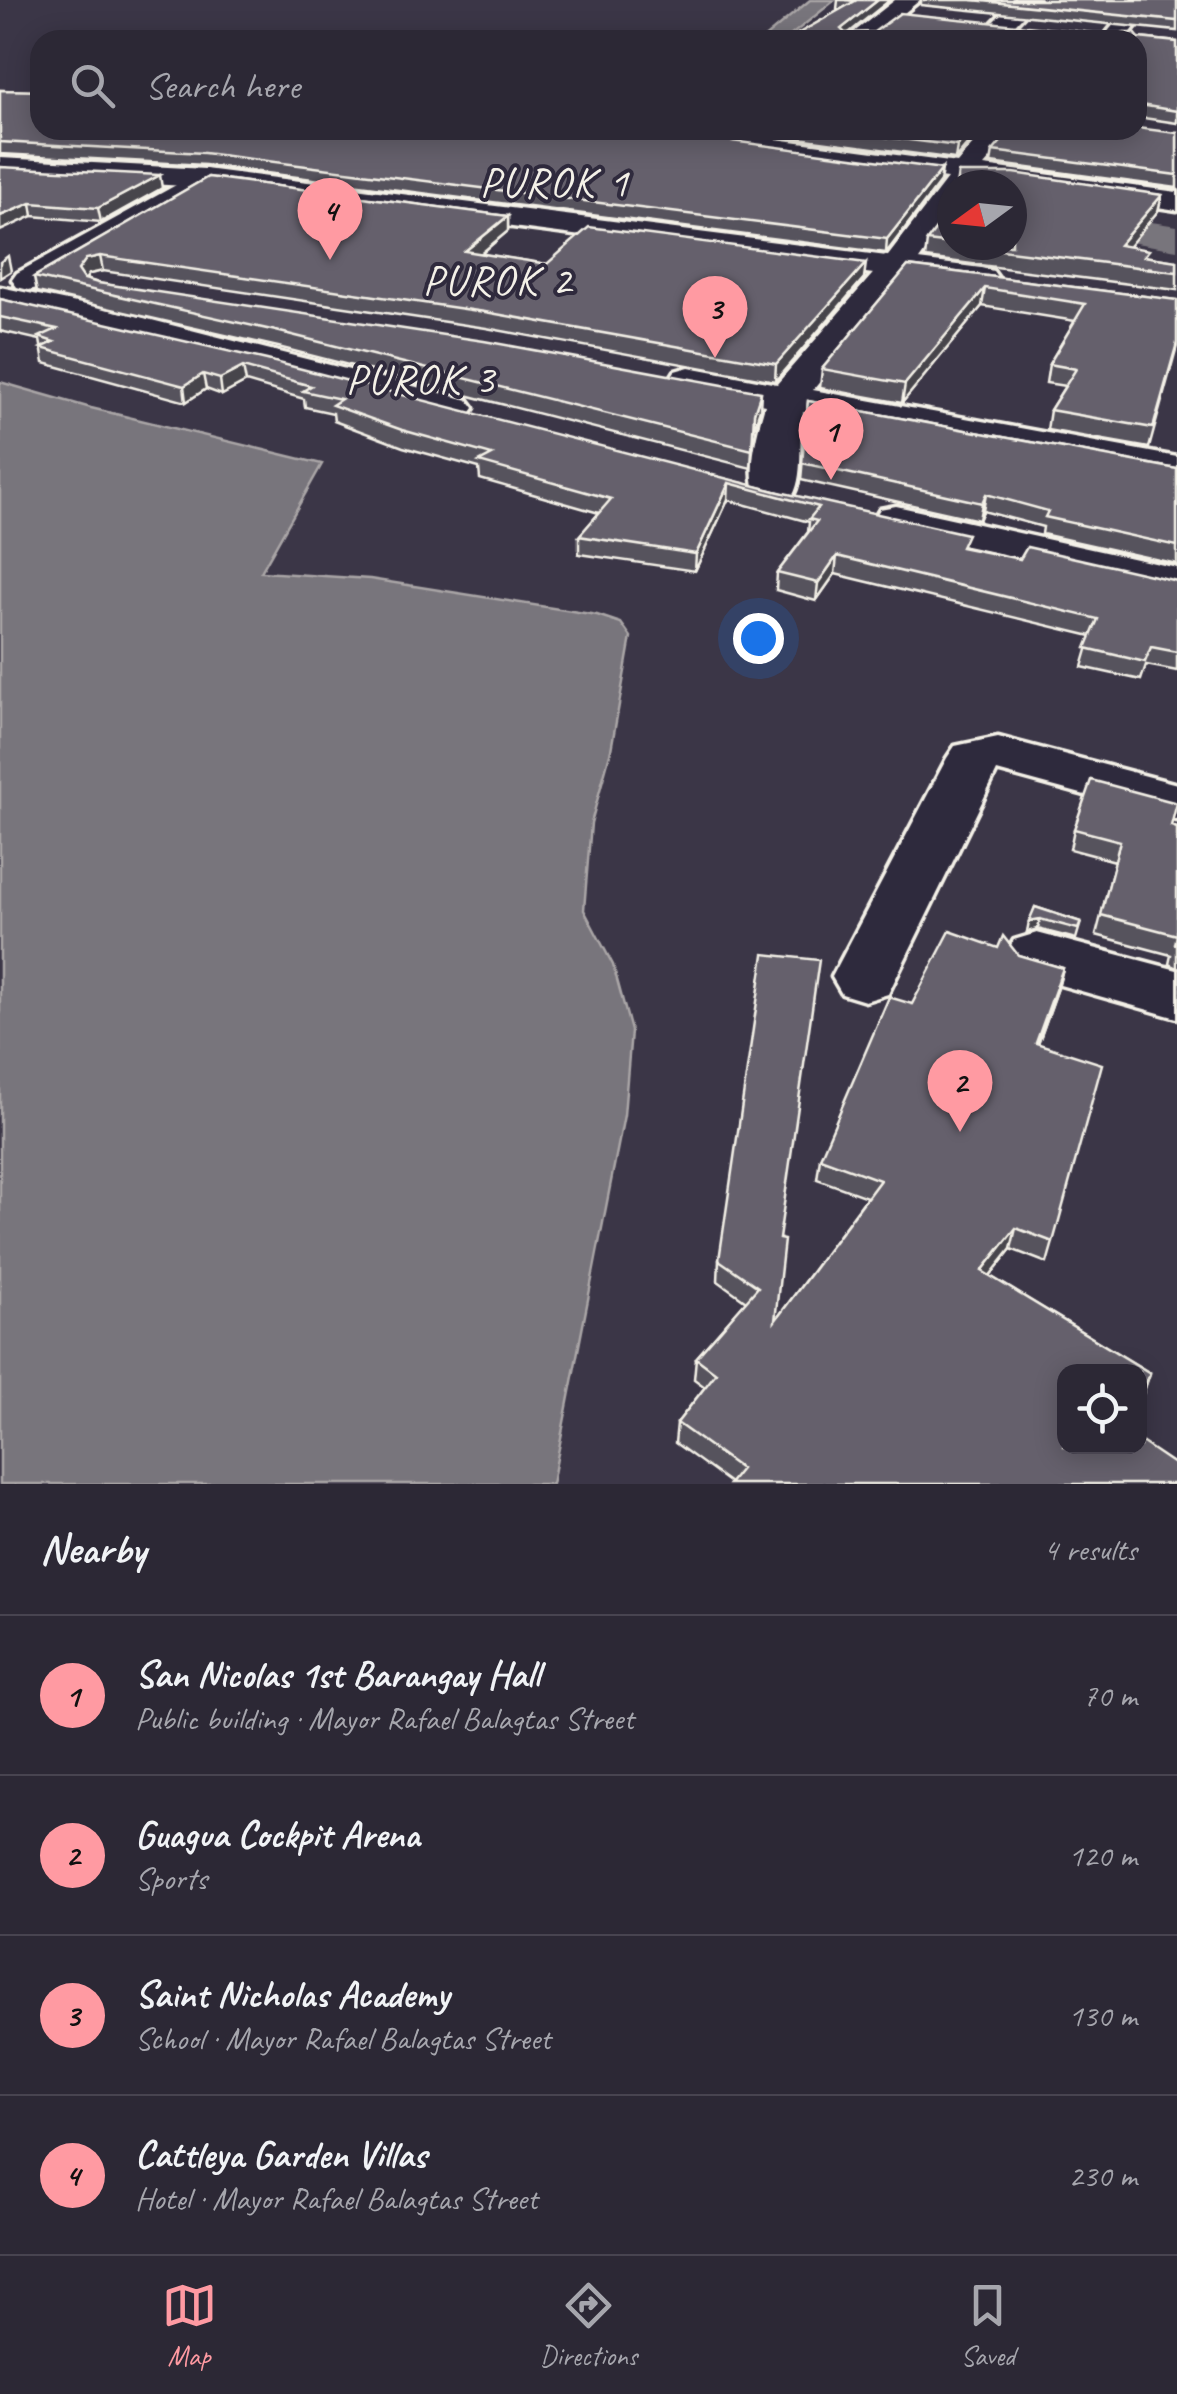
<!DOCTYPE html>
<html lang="en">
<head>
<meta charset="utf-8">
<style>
	body { margin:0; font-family:Caveat,sans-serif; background:#34303d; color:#f1f3f6 }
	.controls { position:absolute; right:30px; bottom:30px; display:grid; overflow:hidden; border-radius:20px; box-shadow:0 5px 25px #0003 }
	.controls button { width:90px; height:90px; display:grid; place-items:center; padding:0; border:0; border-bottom:2px solid #484450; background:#2c2835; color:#f1f3f6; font:50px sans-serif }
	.compass { position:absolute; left:937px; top:170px; width:90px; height:90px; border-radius:50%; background:#2c2835; box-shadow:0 5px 25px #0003; rotate:255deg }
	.you { position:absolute; left:758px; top:638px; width:35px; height:35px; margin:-25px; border:8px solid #fff; border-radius:50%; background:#1a73e8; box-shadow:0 0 0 15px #1a73e833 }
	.badge { display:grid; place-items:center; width:65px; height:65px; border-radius:50%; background:#ff9aa2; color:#111; font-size:32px; font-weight:700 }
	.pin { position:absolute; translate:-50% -82px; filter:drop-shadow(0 2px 5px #0008) }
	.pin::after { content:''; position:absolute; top:52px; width:35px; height:30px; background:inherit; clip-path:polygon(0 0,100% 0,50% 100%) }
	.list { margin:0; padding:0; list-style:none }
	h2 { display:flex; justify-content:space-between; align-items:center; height:130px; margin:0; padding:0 40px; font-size:42px }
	h2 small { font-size:32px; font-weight:400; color:#a6a6ad }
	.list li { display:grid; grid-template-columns:65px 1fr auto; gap:30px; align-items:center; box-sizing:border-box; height:160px; padding:0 40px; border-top:2px solid #484450 }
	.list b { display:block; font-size:38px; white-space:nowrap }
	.list p { margin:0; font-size:32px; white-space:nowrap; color:#a6a6ad }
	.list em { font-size:32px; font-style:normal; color:#a6a6ad }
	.icon { flex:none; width:55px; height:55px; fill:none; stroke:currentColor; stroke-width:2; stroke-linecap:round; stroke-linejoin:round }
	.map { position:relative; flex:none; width:1177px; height:1484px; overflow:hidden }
	.search { position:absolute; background:#2c2835; box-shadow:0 5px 25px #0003; left:30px; right:30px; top:30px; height:110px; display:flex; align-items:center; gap:25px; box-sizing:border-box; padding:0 35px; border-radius:30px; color:#a6a6ad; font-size:38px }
	.sheet { height:770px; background:#2c2835 }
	nav { display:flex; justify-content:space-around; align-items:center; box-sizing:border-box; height:140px; border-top:2px solid #484450; background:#2c2835; font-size:28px; color:#a6a6ad }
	nav a { display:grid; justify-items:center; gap:5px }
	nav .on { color:#ff9aa2 }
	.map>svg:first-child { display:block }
	.water { fill:#78747b; stroke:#aaa6a7; stroke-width:2.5 }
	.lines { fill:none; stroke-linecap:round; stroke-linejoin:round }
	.river { fill:#78747b; fill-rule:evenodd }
	.minor-casing { stroke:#f4f1e8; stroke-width:7 }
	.major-casing { stroke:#f4f1e8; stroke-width:7 }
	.minor { fill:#2f2a3d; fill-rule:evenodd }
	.major { fill:#2f2a3d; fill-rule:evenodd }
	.wall { fill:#57535d; stroke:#f4f1e8; stroke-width:2.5 }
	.shaded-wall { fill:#47444c; stroke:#f4f1e8; stroke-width:2.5 }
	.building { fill:#65616c; stroke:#f4f1e8; stroke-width:2.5 }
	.labels { text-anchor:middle; stroke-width:8; stroke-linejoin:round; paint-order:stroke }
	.far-neighbourhood-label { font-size:42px; letter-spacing:2.5px; fill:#f4f1e8; stroke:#2f2a3d }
</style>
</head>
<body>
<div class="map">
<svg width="1177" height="1484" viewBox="0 0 1177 1484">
	<rect width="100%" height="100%" fill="#3b3647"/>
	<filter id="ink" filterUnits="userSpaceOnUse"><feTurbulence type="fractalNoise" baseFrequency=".01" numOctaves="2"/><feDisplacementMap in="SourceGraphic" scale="20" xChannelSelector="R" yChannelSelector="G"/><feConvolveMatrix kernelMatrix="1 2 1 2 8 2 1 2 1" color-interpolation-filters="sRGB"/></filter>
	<g filter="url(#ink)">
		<!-- water -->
		<g class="water">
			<polygon points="810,0 835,0 785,40 762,40"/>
			<polygon points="0,382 91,408 322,464 261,572 370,579 597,615 621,623 631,637 611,750 591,823 584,910 613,965 631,1031 624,1115 552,1484 0,1484"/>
		</g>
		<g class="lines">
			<!-- river -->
			<polygon class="river" points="1012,200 1177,226 1177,250 1012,222"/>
			<!-- minor casing -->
			<g class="minor-casing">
				<g id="minor">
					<polygon points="895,0 920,0 871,40 844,40"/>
					<polygon points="1015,0 1038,0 1000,40 975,40"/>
					<polygon points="1134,0 1156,0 1125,40 1101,40"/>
					<path d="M 631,130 L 708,130 L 957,163 L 985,130 L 1015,130 L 984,166 L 1177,192 L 1177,210 L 1012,185 L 952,185 L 952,214 L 909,274 L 813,390 L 1177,457 L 1177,483 L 803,412 C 797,439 806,478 790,500 L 775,504 L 760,500 C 744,478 758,430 765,405 L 675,387 L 670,379 L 675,371 L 689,367 L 777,384 L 885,260 L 947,179 L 645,138 Z"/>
					<polygon points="205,169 215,172 220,178 215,184 41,287 29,290 17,287 12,280 17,273"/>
					<polygon points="0,287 124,313 468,400 474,408 468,416 454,420 121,334 0,309"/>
					<polygon points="896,506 1177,568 1177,596 880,529 874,519 880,509"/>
					<polygon points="998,737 1177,784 1177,820 997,771 888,994 865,1001 842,994 832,977 947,758 955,746"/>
					<polygon points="1037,933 1177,970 1177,1018 1014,972 1005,956 1014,940"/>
				</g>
			</g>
			<!-- major casing -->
			<g class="major-casing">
				<polygon id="major" points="0,158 205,169 981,268 993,271 998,278 993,285 981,288 205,187 0,176"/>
			</g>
			<!-- minor -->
			<use href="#minor" class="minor"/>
			<!-- major -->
			<use href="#major" class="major"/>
		</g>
		<!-- wall -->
		<g class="wall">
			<polygon points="838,0 890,0 849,33 1139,38 1177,42 1177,123 1137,117 787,40 840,10 837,9"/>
			<polygon points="921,0 1177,0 1177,31 921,5"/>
			<polygon points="0,90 38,91 940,182 886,253 205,165 0,154"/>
			<polygon points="737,130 980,130 955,159"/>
			<polygon points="1177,133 1177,188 991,163 993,151"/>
			<polygon points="0,167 162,188 101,222 33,216"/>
			<polygon points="958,173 1162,195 1158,211 1128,246 1148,257 1177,261 1177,290 925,258 927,241 952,207 952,245 1012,245 1012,185 956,185"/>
			<polygon points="208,177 508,216 508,231 481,254 547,264 864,278 775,381 486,328 103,271 89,274 86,279 98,283 760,409 753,431 751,468 278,347 37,292 34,277"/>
			<polygon points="908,266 1177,300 1177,346 1149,448 1047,430 1050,410 1065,386 1046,383 1049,364 1075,321 982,306 902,403 820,388 822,369"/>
			<polygon points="0,299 775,491 965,547 1020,559 1177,581 1177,671 1146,665 1141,680 1082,667 1091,636 835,574 816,601 776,590 777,573 808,532 809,522 728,500 695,571 579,554 579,536 599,513 480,479 479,468 403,447 334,421 333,413 305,407 304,399 246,382 222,395 206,389 186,402 44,363 40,340 0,331"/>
			<polygon points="808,401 1177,469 1177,564 1042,534 1043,527 983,511 979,520 801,480"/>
			<polygon points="1171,826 1177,828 1177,968 1169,964 1171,955 1096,935 1115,861 1070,849 1074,829"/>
			<polygon points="1035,907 1081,922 1076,939 1038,929 1027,932"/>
			<polygon points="1018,955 1063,968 1058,988 1038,1044 1053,1242 1047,1263 1011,1249 990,1276 1150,1373 1143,1394 1140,1399 1140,1372 730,1483 675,1443 677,1423 705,1387 694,1379 696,1358 746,1301 718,1281 719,1260 780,1239 775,1321 867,1197 817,1179 820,1158 912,1004"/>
		</g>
		<!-- shaded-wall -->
		<g class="shaded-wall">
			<polygon points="878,0 890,0 840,40 841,29"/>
			<polygon points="971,130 980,130 955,159 957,146"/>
			<polygon points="942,169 940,182 886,253 887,239"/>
			<polygon points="160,175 162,188 101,222 98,208"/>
			<polygon points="1162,195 1158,211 1116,262 1119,245"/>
			<polygon points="31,203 33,216 0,231 0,216"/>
			<polygon points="508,216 508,231 466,266 465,251"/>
			<polygon points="8,256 11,271 0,278 0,262"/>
			<polygon points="100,256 103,271 89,274 81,285 78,270 86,259"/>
			<polygon points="866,263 864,278 775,381 776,364"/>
			<polygon points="985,288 982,306 902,403 905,384"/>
			<polygon points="243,367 246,382 222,395 220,379"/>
			<polygon points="203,374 206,389 186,402 184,386"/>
			<polygon points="761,392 760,409 753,431 754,413"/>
			<polygon points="729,483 728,500 695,571 696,554"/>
			<polygon points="986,494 983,511 979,520 982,503"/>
			<polygon points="837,556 835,574 816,601 818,583"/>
			<polygon points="1040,919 1038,929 1027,932 1029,921"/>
			<polygon points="1063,968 1058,988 1031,1064 1036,1043"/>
			<polygon points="1016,1228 1011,1249 977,1292 982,1271"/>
			<polygon points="1150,1373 1143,1394 1140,1399 1140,1392"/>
		</g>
		<!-- building -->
		<g class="building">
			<polygon points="846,0 878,0 841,29 845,33 874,32 900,13 1094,33 1135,33 1139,38 1177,42 1177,111 1140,105 1137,111 1137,40 787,40 855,1"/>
			<polygon points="972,0 1177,0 1177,21"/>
			<polygon points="40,79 40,130 649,130 942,169 887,239 204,153 0,142 0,90 38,91"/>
			<polygon points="1137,128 1177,133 1177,175 993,151 1011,130 1137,130"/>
			<polygon points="830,130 971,130 957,146"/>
			<polygon points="0,167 160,175 98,208 31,203 0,216"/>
			<polygon points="958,173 1014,173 1162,195 1119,245 1149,250 1144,256 1177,261 1177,272 962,245 1012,245 1012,185 958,185"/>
			<polygon points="208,177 508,216 465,251 547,264 589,227 866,263 776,364 485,312 100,256 86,259 78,270 84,279 98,283 484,341 761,392 754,413 752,450 276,331 34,277"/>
			<polygon points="952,207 952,244 927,241"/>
			<polygon points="908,266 1177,300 1177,343 1153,428 1050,410 1076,369 1049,364 1085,304 985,288 905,384 822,369"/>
			<polygon points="0,299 267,360 775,491 967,534 961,547 1020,559 1027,547 1177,581 1177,652 1151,647 1145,662 1086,648 1098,619 837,556 818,583 777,573 817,521 809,519 819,507 729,483 696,554 579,536 611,499 479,462 492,455 402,430 332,405 341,399 303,391 311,386 243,367 220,379 203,374 184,386 41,348 54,342 39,337 57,329 0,317"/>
			<polygon points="808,401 1177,469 1177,546 1045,517 1048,511 986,494 982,503 802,463"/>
			<polygon points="1091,780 1177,803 1171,826 1177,828 1177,945 1175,944 1177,935 1101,915 1120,841 1074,829"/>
			<polygon points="1035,907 1081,922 1078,929 1040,919 1029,921"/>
			<polygon points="950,931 998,948 1003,936 1018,955 1063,968 1036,1043 1102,1064 1053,1242 1016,1228 982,1271 1150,1373 1140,1392 1140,1372 1064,1372 1064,1446 1140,1446 1140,1441 1177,1466 1177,1484 729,1484 741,1469 677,1423 716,1373 696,1358 758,1287 719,1260 764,954 819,960 779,1239 784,1240 775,1321 880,1180 820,1158 889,997 912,1004"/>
		</g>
	</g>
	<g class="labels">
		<!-- far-neighbourhood labels -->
		<g class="far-neighbourhood-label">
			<text x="555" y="196">PUROK 1</text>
			<text x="498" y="294">PUROK 2</text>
			<text x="421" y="393">PUROK 3</text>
		</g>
	</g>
</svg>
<div class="controls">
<button><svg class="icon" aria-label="locate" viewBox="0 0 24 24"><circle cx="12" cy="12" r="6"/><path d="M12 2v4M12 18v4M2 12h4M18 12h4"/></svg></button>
</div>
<svg class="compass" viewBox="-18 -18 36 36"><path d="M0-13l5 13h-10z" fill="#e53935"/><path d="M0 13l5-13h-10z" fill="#a6a6ad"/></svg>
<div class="you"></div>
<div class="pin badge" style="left:831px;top:480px">1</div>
<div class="pin badge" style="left:960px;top:1132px">2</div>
<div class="pin badge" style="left:715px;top:358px">3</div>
<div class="pin badge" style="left:330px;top:260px">4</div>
<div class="search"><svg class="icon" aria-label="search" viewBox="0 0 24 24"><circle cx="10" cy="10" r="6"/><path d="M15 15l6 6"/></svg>Search here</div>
</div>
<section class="sheet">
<h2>Nearby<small>4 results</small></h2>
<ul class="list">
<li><span class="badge">1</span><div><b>San Nicolas 1st Barangay Hall</b><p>Public building · Mayor Rafael Balagtas Street</p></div><em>70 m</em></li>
<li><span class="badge">2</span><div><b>Guagua Cockpit Arena</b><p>Sports</p></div><em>120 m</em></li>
<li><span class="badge">3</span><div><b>Saint Nicholas Academy</b><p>School · Mayor Rafael Balagtas Street</p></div><em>130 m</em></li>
<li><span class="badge">4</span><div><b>Cattleya Garden Villas</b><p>Hotel · Mayor Rafael Balagtas Street</p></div><em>230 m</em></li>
</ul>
</section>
<nav>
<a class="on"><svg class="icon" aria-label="map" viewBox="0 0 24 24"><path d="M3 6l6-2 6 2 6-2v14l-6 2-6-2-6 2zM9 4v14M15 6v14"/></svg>Map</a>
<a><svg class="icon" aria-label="directions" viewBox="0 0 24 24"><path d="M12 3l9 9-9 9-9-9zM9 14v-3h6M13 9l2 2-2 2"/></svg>Directions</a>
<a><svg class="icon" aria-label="saved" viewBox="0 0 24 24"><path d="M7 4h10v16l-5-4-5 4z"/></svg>Saved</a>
</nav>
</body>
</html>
